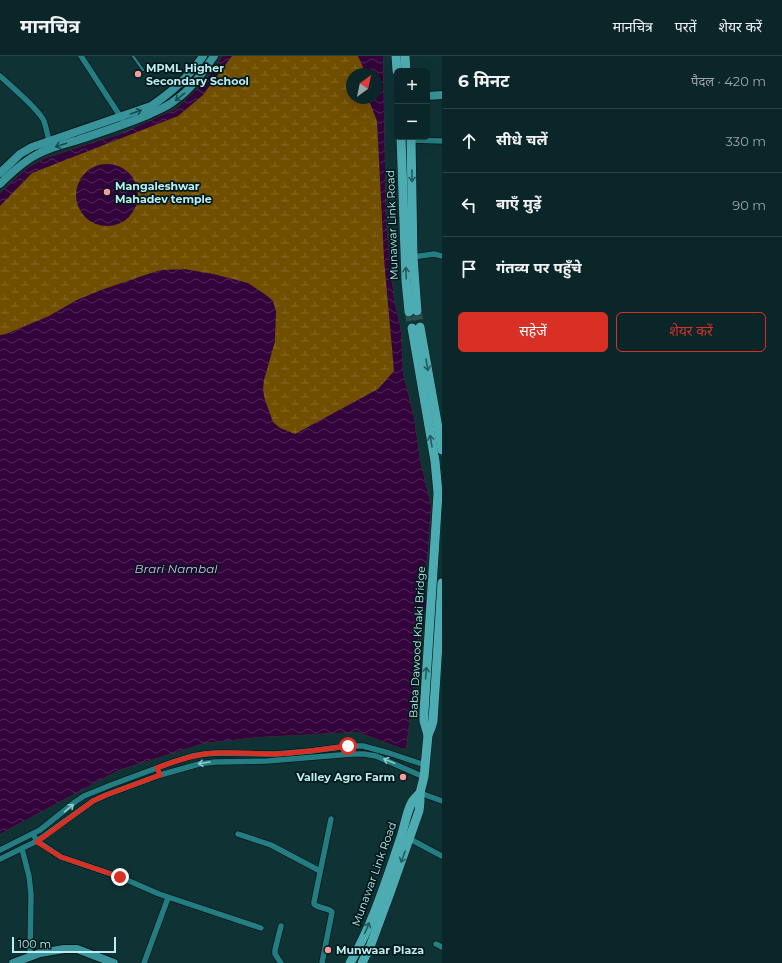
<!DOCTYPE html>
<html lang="hi">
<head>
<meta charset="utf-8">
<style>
	body { margin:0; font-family:Montserrat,"Noto Sans Devanagari",sans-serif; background:#193234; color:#f1f3f6 }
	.controls { position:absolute; right:12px; top:12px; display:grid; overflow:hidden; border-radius:6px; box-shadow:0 4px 16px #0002 }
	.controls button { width:36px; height:36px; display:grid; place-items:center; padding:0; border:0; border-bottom:1px solid #2b4345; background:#0b2628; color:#f1f3f6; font:20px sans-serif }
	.compass { position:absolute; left:346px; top:12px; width:36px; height:36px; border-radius:50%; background:#0b2628; box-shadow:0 4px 16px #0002; rotate:33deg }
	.scale { position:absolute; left:12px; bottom:10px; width:104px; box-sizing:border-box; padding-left:4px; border:2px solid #bcedf0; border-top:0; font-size:11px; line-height:14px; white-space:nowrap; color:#bcedf0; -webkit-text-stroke:3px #02191b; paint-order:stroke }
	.stop { position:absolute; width:12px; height:12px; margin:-9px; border:3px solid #d93025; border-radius:50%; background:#fff }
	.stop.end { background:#d93025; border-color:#fff; box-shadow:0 1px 4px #0008 }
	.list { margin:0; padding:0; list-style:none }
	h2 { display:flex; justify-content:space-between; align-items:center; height:52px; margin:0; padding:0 16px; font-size:17px }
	h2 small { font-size:13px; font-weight:400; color:#9aa5a8 }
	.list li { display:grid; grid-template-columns:26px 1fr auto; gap:12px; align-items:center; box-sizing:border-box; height:64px; padding:0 16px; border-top:1px solid #2b4345 }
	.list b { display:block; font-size:15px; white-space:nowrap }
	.list em { font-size:13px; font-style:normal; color:#9aa5a8 }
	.actions { display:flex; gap:8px; padding:12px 16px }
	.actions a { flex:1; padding:9px 0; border:1px solid #d93025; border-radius:6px; text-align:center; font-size:14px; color:#d93025 }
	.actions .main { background:#d93025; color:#fff }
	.icon { flex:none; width:22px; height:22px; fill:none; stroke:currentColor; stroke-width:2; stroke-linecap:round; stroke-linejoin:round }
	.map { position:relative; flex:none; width:442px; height:907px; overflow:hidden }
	header { display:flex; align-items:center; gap:24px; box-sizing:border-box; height:56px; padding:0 20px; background:#0b2628; border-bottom:1px solid #2b4345 }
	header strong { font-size:19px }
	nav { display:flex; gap:22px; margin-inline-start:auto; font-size:14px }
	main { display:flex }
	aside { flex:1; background:#0b2628 }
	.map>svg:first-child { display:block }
	.wetland { fill:url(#wetland-marsh); fill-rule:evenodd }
	.water { fill:url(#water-waves) }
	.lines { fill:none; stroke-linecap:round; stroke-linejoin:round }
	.canal { stroke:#33033c; stroke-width:7 }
	.primary-tunnel { stroke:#294f51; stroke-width:9; stroke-dasharray:9 4.5; stroke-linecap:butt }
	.lane-casing { stroke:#091819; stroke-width:4 }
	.street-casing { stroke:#091819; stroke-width:7 }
	.secondary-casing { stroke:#091819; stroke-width:10 }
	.primary-casing { stroke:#091819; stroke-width:10 }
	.lane { stroke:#237d82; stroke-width:2.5 }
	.street { stroke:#237d82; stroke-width:5.5 }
	.secondary { stroke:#38949a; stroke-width:8 }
	.primary { stroke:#4dacb1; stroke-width:9 }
	.oneway { stroke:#184a4e }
	.oneway2 { stroke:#245b5e }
	.oneway3 { stroke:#8ecbcf }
	.route { stroke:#d93025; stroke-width:5 }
	.poi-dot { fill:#f59b9a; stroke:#02191b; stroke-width:1.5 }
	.labels { text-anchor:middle; stroke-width:3.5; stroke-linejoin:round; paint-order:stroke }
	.poi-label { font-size:11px; font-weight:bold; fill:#bcedf0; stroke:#02191b; text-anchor:start }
	.street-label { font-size:11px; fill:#bcedf0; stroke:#02191b }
	.water-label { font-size:12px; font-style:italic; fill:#eba8f9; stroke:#02191b }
</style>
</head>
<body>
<header>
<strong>मानचित्र</strong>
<nav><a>मानचित्र</a><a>परतें</a><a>शेयर करें</a></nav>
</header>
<main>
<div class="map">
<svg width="442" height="907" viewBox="0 0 442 907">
	<defs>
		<pattern id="wetland-marsh" width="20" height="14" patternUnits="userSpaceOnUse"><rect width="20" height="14" fill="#714f00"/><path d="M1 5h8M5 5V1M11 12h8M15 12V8" fill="none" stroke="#836926"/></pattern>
		<pattern id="water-waves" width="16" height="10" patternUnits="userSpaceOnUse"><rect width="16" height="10" fill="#33033c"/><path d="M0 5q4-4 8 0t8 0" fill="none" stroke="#4f2858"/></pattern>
	</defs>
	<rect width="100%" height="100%" fill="#0f3335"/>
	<!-- wetland -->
	<path class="wetland" d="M 223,0 L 383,0 L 386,165 L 394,243 L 401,274 L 403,317 L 414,361 L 420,404 L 431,449 L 428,495 L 422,537 L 418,593 L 406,694 L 357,676 L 261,681 L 205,687 L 119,714 L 0,778 L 0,137 L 26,113 L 43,103 L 88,88 L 118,79 L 176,53 L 198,32 L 206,24 ZM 352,18 L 376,18 L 376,42 L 352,42 Z"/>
	<!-- water -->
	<g class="water">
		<polygon points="223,0 232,0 203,39 178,60 32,117 0,150 0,137 26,113 43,103 88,88 118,79 176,53 198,32 206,24"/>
		<polygon points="358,0 383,0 386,165 394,243 401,274 403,317 414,361 420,404 431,449 428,495 422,537 418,593 406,694 357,676 261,681 205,687 119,714 0,778 0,279 6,278 49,260 77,244 101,234 151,217 162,214 184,213 213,218 248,227 266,239 273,245 276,255 275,285 264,324 263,334 265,344 273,366 280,372 295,378 378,333 394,315 384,203 377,65 370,47 369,42 376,42 376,18 365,18 363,11"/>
		<circle cx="107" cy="139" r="31"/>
	</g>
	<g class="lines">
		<!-- canal -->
		<polyline class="canal" points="415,540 442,560"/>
		<!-- primary-tunnel -->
		<g class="primary-tunnel">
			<polyline points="417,255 420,271"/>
			<polyline points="409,256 412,272"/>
		</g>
		<!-- lane casing -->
		<g class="lane-casing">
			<polyline id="lane" points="133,0 143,14"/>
		</g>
		<!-- street casing -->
		<g class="street-casing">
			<g id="street">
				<polyline points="81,0 122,63"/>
				<path d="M 0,20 C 13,32 34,49 43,63 C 46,69 47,78 49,84"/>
				<polyline points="411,84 442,85"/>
				<polyline points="413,201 434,198 442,200"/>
				<polyline points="420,737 442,745"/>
				<polyline points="33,778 37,785 61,801 70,804 120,821 159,838 261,872"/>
				<polyline points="238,778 271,789 320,815"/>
				<polyline points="410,783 442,800"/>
				<polyline points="22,793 29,820 31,839 30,901"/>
				<polyline points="0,794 40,774 75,746 84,740 111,729 173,706 192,700 205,698 218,697 275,698 311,695 348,690 363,690 389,697 425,709"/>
				<polyline points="0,803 37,785 93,745 106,739 160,719 199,708 215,706 267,705 352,698 364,698 376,700 424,721"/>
				<polyline points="436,888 442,891"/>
				<polyline points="144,907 168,842"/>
				<polyline points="281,907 275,898 275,894 281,870"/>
				<path d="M 322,907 L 332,856 C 327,851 319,853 314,848 L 314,846 L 331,763"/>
			</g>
		</g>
		<!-- secondary casing -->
		<g class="secondary-casing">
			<g id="secondary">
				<polyline points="427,40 442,39"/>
				<path d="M 0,117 L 20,98 L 32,91 L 151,50 C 172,36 189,21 203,0"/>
				<path d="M 0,128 C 11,117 24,105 38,98 C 51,91 65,88 78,84 C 102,76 127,68 150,58 C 158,54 167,51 174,45 C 191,34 203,16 214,0"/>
				<polyline points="13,907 40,897 64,893 77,893 114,907"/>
			</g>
		</g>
		<!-- primary casing -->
		<g class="primary-casing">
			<g id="primary">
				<polyline points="396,0 397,15"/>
				<polyline points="405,0 406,15"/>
				<polyline points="401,81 406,225 409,256"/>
				<polyline points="411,81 413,201 417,255"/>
				<polyline points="420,271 442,394"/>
				<polyline points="412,272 435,405 438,437 424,656 424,665 428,679"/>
				<path d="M 350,907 C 372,870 386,825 400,784 C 404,773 406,757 412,746 C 414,743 417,740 420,737"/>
				<polyline points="362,907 370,891 390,837 419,755 420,746 420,737 424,721 428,679 431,672 433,665 442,527"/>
			</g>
		</g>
		<!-- lane -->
		<use href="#lane" class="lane"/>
		<!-- street -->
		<use href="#street" class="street"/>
		<!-- secondary -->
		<use href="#secondary" class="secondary"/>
		<!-- primary -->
		<use href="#primary" class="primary"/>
	</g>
	<!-- one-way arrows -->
	<defs><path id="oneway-shaft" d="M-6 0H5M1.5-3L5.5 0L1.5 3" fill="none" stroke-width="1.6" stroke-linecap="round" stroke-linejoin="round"/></defs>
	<g class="oneway">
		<use href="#oneway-shaft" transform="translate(180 41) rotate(141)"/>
		<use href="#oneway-shaft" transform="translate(136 56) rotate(-19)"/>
		<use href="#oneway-shaft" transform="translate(61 89) rotate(162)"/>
	</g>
	<g class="oneway2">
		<use href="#oneway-shaft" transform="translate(412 120) rotate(89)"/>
		<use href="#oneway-shaft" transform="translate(406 217) rotate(-92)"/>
		<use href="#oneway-shaft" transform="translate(427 309) rotate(80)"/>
		<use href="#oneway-shaft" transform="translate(431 385) rotate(-100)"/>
		<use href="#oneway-shaft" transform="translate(426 617) rotate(-86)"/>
		<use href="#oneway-shaft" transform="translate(403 801) rotate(110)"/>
		<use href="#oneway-shaft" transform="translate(367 872) rotate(-67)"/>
	</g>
	<g class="oneway3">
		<use href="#oneway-shaft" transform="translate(389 705) rotate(-158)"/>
		<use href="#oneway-shaft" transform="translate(204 707) rotate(171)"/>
		<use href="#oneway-shaft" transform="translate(69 752) rotate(-40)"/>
	</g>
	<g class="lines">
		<!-- route -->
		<path class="route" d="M 120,821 L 70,804 L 61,801 L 37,786 L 93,745 L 106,739 L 160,719 L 157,712 C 172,706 188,701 204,698 C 227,695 252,698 275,698 C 299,697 324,693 348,690"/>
	</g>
	<!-- markers -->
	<g class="poi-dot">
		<circle cx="138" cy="18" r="4"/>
		<circle cx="107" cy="136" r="4"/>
		<circle cx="403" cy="721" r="4"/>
		<circle cx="328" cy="894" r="4"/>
	</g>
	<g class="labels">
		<!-- poi labels -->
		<g class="poi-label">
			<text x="146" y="16">MPML Higher<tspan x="146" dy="13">Secondary School</tspan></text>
			<text x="115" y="134">Mangaleshwar<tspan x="115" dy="13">Mahadev temple</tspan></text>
			<text x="395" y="725" text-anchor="end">Valley Agro Farm</text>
			<text x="336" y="898">Munwaar Plaza</text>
		</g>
		<!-- street labels -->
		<g class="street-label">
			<text transform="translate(392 169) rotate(-92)" y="4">Munawar Link Road</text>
			<text transform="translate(417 586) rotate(-87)" y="4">Baba Dawood Khaki Bridge</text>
			<text transform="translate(374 818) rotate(-70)" y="4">Munawar Link Road</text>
		</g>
		<!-- water labels -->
		<g class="water-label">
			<text x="176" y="517">Brari Nambal</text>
		</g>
	</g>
</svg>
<div class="controls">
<button>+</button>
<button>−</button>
</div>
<svg class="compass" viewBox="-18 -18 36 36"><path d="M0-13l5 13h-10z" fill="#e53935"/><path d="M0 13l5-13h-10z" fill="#9aa5a8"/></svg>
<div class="scale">100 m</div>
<div class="stop" style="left:348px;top:690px"></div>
<div class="stop end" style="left:120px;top:821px"></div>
</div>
<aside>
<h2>6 मिनट<small>पैदल · 420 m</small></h2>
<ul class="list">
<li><svg class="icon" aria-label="ahead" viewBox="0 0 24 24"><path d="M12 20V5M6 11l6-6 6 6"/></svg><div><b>सीधे चलें</b></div><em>330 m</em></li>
<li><svg class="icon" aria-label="left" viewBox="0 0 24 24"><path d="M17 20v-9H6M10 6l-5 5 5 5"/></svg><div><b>बाएँ मुड़ें</b></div><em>90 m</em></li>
<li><svg class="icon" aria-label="arrive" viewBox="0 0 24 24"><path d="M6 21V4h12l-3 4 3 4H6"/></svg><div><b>गंतव्य पर पहुँचे</b></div></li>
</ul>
<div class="actions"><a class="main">सहेजें</a><a>शेयर करें</a></div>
</aside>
</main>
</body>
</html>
